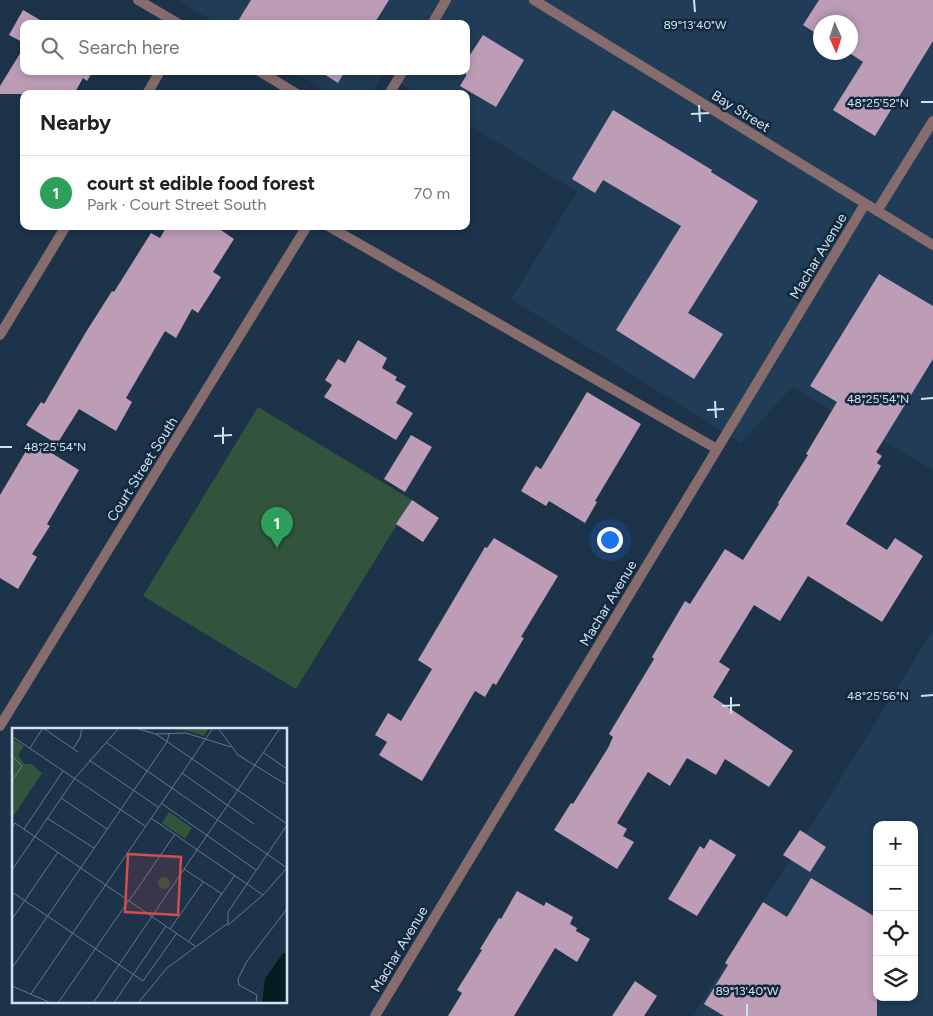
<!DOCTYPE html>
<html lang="en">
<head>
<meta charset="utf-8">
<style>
	body { margin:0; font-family:Figtree,sans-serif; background:#f6f6f6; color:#202124 }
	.controls { position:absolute; right:15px; bottom:15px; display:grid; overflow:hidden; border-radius:10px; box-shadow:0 2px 8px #0003 }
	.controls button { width:45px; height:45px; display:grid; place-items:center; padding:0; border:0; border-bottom:1px solid #e0e0e0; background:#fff; color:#202124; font:25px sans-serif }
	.compass { position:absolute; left:813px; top:15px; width:45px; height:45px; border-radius:50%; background:#fff; box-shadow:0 2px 8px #0003; rotate:177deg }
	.you { position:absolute; left:609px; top:539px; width:18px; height:18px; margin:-12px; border:4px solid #fff; border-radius:50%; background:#1a73e8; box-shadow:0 0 0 8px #1a73e833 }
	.badge { display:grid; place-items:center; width:32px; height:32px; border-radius:50%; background:#0b8043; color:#fff; font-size:16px; font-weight:700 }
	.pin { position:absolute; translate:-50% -41px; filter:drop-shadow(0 1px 2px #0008) }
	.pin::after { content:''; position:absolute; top:26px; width:18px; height:15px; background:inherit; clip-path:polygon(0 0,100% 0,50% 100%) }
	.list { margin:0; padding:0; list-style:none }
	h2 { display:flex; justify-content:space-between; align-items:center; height:65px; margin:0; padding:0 20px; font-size:21px }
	h2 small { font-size:16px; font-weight:400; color:#757577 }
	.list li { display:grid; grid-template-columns:32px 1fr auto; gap:15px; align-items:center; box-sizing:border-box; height:75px; padding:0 20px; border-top:1px solid #e0e0e0 }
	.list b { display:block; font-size:19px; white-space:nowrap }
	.list p { margin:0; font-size:16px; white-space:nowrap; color:#757577 }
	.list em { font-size:16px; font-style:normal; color:#757577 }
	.icon { flex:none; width:28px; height:28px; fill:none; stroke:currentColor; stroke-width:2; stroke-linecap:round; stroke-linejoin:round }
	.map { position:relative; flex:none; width:933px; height:1016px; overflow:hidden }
	.search { position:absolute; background:#fff; box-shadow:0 2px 8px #0003; left:20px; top:20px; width:450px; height:55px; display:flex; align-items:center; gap:12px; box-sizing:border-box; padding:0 18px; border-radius:10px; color:#757577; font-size:19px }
	.panel { position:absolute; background:#fff; box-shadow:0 2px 8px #0003; left:20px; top:90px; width:450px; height:140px; border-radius:10px }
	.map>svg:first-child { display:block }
	.built { fill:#203c57; fill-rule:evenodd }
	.green { fill:#32543c }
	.building { fill:#bd9db6 }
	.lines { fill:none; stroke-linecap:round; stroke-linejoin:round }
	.service { stroke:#876c6e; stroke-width:10 }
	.minor { stroke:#876c6e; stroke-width:10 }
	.tertiary { stroke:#876c6e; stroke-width:10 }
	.ticks { fill:none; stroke:#d2e1ef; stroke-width:2 }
	.labels { text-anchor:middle; stroke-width:5; stroke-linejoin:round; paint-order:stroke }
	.street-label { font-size:14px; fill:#d2e1ef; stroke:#12293e }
	.inset-road { fill:none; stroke:#65798b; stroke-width:1 }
	.view { fill:#d54d50; fill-opacity:0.15; stroke:#d54d50; stroke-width:2.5 }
	.inset-edge { fill:none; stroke:#d2e1ef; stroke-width:2.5 }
	.ticks-label { font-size:12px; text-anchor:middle; fill:#d2e1ef; stroke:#12293e; stroke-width:5; stroke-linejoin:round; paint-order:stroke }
</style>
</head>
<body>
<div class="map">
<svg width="933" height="1016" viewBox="0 0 933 1016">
	<rect width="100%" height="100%" fill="#1c3349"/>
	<!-- built -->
	<g class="built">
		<path d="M 178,0 L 933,0 L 933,470 L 792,387 L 741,443 L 511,299 L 577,192 L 466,123 L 466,94 L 418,94 L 385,73 L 371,94 L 330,94 L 293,71 L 466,71 L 466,24 L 217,24 ZM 820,22 L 850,22 L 850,52 L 820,52 Z"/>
		<path d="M 933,630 L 933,1016 L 693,1016 ZM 877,825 L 914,825 L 914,997 L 877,997 Z"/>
	</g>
	<!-- green -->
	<polygon class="green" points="258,407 412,500 296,689 143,596"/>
	<!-- building -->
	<g class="building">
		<polygon points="251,0 389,0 374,24 243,24 238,21"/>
		<polygon points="819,0 933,0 933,41 875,136 833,110 863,62 848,52 850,52 850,22 820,22 820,36 803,25"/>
		<polygon points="23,10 47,24 24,24 24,43 9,35"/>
		<polygon points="483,35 524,60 496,107 460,86 466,76 466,61"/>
		<polygon points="24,47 24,71 93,71 87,81 83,78 74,94 0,94 0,86"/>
		<polygon points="319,71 345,71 338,83"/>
		<polygon points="613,110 712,170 711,172 758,201 688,313 723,334 694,379 616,330 681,226 603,180 595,193 572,179"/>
		<polygon points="167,226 215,226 234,239 213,272 221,277 198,313 192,309 176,338 165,331 126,398 132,402 116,431 79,409 57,444 26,425 41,402 44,404 86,332 112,291 114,292 151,233 160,238"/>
		<polygon points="879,274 933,306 933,359 876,452 882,456 877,463 881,466 846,524 887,550 895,538 923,556 882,622 808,576 780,621 754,605 719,662 730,669 713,697 793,751 769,787 725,759 716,775 687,758 670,786 648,772 617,823 627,829 623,836 634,842 617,869 554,830 571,803 573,804 608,748 613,737 609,734 654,659 652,657 685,601 690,604 725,549 743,560 779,504 778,503 808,455 806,454 837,402 810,386"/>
		<polygon points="358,340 387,358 382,368 397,377 395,380 406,386 396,403 413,413 396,440 324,397 332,385 325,380 338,359 345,363"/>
		<polygon points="587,392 641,424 595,501 597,502 585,523 549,501 546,506 521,491 536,466 541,469"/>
		<polygon points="411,435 432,447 405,492 384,479"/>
		<polygon points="32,441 79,470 47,524 50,526 32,554 37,557 18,589 0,578 0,495"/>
		<polygon points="412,500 439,518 423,542 396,524"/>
		<polygon points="494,538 558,576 521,637 524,638 496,685 493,683 485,697 475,691 422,781 379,755 387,742 375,735 388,713 401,721 432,669 418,660 485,547 487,548"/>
		<polygon points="800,830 826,847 810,872 783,855"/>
		<polygon points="710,839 736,855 697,916 668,899 700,846 704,849"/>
		<polygon points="811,878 877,918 877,1016 724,1016 704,1004 728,965 725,963 763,902 787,917"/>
		<polygon points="517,891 544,906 546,902 573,917 570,924 577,928 576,931 590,939 577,962 555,948 514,1016 448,1016 462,993 457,990 482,950 480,949 499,918 501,919"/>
		<polygon points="635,981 657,996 644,1016 612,1016"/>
	</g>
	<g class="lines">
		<!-- service -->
		<g class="service">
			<polyline points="138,0 179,24"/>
			<polyline points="259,71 297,94"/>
			<polyline points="147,94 160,71"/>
			<polyline points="328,226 717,449"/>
			<polyline points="0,335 66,226"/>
		</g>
		<!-- minor -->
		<g class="minor">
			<polyline points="877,211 933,121"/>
			<polyline points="375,1016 865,204"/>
		</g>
		<!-- tertiary -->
		<g class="tertiary">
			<polyline points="534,0 933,245"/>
			<polyline points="432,24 446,0"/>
			<polyline points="389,94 403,71"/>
			<polyline points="0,726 307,226"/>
		</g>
	</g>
	<!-- ticks -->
	<path class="ticks" d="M 694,0 L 695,12M 921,102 L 933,102M 699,105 L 700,122M 691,114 L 709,113M 921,399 L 933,398M 715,401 L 716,418M 707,410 L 724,409M 223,427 L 223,444M 214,436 L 232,435M 0,447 L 12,447M 921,696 L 933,695M 731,697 L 731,714M 722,706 L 740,705M 747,1004 L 747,1016"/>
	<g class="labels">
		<!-- street labels -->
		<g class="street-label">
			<text transform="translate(741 111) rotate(32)" y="5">Bay Street</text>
			<text transform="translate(818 256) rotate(-59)" y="5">Machar Avenue</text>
			<text transform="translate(142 469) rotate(-58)" y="5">Court Street South</text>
			<text transform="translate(608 603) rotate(-59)" y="5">Machar Avenue</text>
			<text transform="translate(399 949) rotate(-59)" y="5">Machar Avenue</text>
		</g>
	</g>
	<!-- overview -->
	<g transform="translate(12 728)">
		<rect width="275" height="275" fill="#1c3349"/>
		<path d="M 143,0 L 197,0 L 192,8 L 172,2 ZM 1,11 L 12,18 L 6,27 L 12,36 L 19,36 L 30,45 L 0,90 ZM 157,84 L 180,100 L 173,111 L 150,95 ZM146 155a6 6 0 1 1 12 0a6 6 0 1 1-12 0Z" fill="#32543c"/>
		<path d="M 271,225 L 275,225 L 275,275 L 250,275 L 253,251 Z" fill="#041b1f"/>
		<path class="inset-road" d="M 31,0 L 66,24M 123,0 L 144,6 L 174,5 L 219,19M 206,0 L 226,27 L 275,57M 144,6 L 275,96M 1,9 L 133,98M 95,15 L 275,140M 18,20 L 31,0M 61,21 L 68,10 L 70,0M 252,25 L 275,41M 0,28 L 10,38 L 0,53M 77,32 L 146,79M 170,45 L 242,96M 49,70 L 95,101M 149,75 L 244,142M 35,90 L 82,120M 139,90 L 251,167M 0,100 L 3,95 L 183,218M 12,101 L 51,43M 172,141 L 210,166M 0,142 L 63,50 L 107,0M 0,164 L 131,253 L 165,205M 117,173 L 163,106M 0,191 L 46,124M 216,195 L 216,184 L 275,97M 215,198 L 251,167 L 275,140M 158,201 L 191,154M 177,213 L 223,147M 0,240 L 155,14 L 157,6M 0,258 L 39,275M 19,266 L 201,0M 46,275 L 117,172M 81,275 L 268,0M 102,275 L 154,198M 126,275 L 155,240 L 216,195M 244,275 L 245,267 L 227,257 L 226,251 L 235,233 L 275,181"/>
		<path class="view" d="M 116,126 L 169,129 L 166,187 L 113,184 Z"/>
		<rect width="275" height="275" class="inset-edge"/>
	</g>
	<g class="ticks-label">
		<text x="695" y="29">89°13'40"W</text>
		<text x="878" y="107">48°25'52"N</text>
		<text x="878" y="403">48°25'54"N</text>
		<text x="55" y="451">48°25'54"N</text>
		<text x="878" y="700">48°25'56"N</text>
		<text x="747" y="995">89°13'40"W</text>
	</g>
</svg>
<div class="controls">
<button>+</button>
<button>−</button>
<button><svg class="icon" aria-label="locate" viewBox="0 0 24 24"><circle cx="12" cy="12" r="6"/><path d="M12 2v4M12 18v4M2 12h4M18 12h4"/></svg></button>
<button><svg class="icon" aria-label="layers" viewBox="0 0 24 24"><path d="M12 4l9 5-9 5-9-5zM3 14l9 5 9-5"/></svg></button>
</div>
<svg class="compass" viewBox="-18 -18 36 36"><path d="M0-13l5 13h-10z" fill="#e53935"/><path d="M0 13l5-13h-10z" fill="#757577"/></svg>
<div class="you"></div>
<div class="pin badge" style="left:277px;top:548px;background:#2e9e5b">1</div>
<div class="search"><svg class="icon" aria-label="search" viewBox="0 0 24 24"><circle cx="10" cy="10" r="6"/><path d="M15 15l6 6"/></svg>Search here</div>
<section class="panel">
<h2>Nearby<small></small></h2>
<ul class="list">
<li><span class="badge" style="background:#2e9e5b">1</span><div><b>court st edible food forest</b><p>Park · Court Street South</p></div><em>70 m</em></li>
</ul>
</section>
</div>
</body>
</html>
